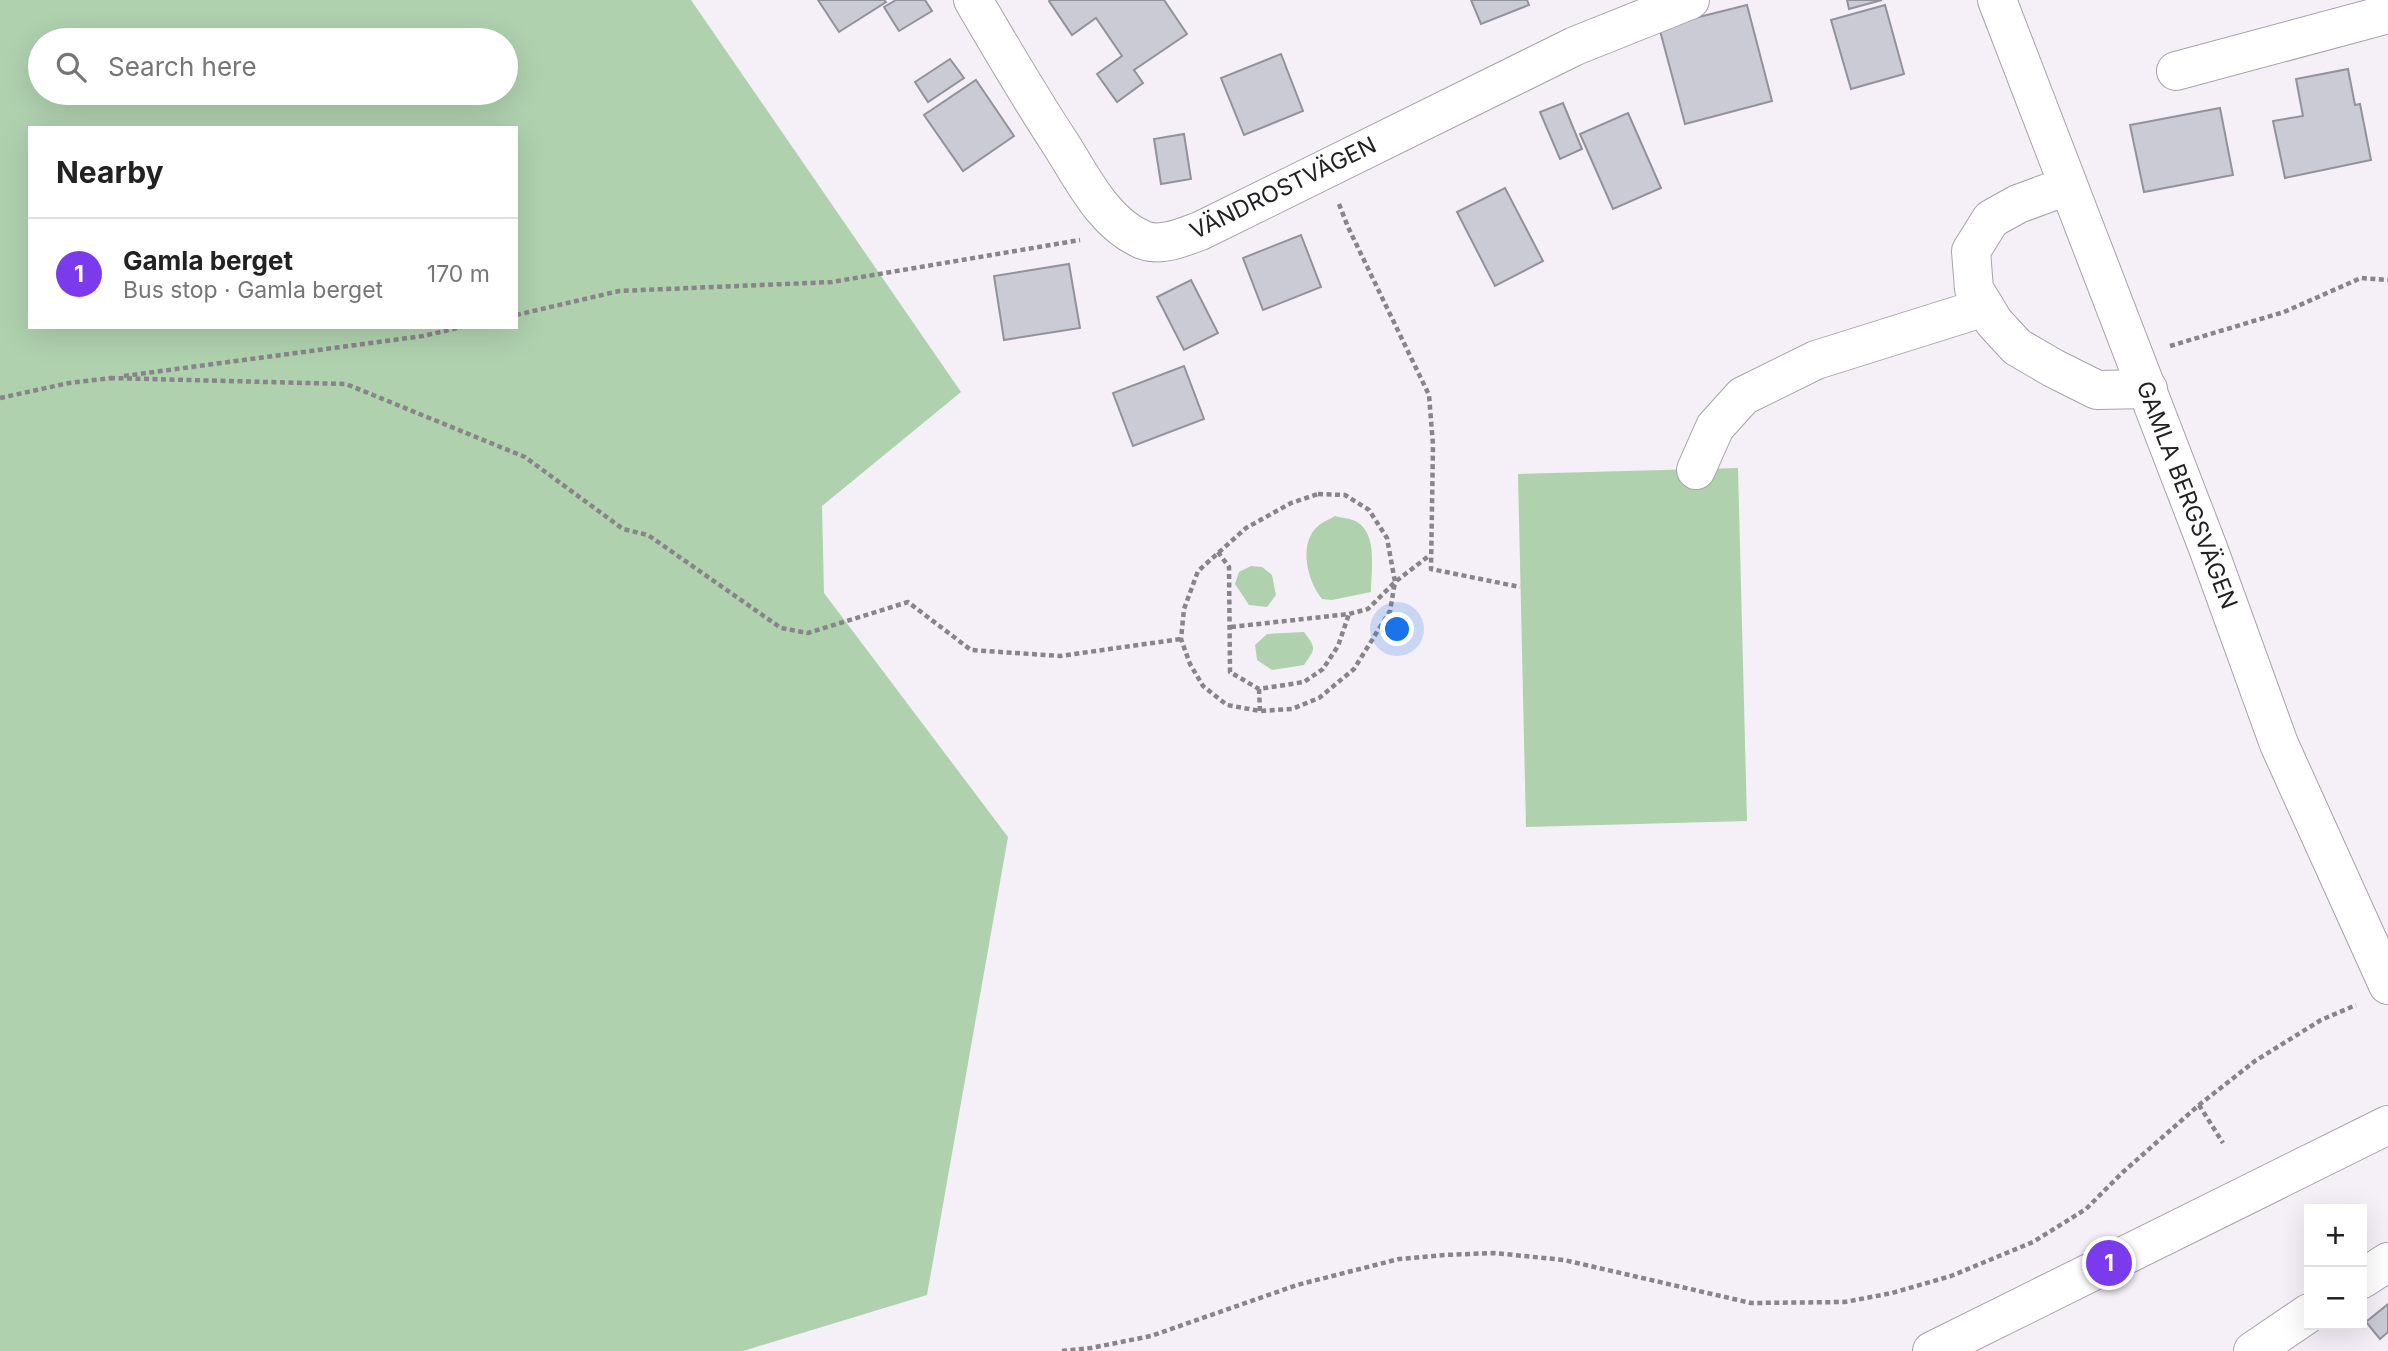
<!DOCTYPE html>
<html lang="en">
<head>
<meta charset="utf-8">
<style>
	body { margin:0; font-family:Inter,sans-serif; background:#f6f6f6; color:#222 }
	.controls { position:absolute; right:21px; bottom:21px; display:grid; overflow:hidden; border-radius:0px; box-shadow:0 7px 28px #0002 }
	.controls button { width:63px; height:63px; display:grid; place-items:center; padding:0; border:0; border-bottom:2px solid #e0e0e0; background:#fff; color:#222; font:35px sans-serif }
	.you { position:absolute; left:1398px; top:630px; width:24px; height:24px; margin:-18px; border:5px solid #fff; border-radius:50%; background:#1a73e8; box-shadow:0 0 0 10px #1a73e833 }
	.badge { display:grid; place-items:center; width:46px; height:46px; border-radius:50%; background:#7c3aed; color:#fff; font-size:23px; font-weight:700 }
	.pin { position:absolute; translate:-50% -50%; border:4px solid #fff; box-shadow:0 2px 7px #0006 }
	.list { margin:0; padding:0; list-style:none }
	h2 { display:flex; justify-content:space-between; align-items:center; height:91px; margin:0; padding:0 28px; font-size:30px }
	h2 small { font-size:23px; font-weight:400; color:#767676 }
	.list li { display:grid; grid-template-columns:46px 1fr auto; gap:21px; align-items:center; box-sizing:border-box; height:112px; padding:0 28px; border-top:2px solid #e0e0e0 }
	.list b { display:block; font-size:26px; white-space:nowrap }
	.list p { margin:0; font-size:23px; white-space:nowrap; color:#767676 }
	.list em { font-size:23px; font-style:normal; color:#767676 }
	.icon { flex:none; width:38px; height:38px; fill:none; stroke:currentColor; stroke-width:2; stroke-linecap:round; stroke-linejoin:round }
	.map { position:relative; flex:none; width:2388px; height:1351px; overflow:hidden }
	.search { position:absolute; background:#fff; box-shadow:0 7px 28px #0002; left:28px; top:28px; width:490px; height:77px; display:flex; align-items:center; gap:18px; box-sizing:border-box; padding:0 24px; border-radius:38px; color:#767676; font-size:26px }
	.panel { position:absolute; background:#fff; box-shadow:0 7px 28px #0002; left:28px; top:126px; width:490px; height:203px; border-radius:0px }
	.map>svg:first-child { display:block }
	.green { fill:#afd1ae; fill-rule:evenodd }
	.building { fill:#cbcbd5; stroke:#92929b; stroke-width:2 }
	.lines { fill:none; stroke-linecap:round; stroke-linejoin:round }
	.minor-casing { stroke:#a8a2aa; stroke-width:40 }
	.secondary-casing { stroke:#a8a2aa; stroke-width:40 }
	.path { stroke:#88848a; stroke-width:4.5; stroke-dasharray:5 3.5; stroke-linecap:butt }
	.minor { stroke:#fff; stroke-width:38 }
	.secondary { stroke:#fff; stroke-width:38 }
	.labels { text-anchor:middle; stroke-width:5; stroke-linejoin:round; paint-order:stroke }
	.street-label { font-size:23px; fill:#222023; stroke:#fefefe }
</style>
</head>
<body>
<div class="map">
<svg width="2388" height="1351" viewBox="0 0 2388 1351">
	<rect width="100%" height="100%" fill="#f5eff7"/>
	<!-- green -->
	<g class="green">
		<path d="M 0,0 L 691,0 L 961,392 L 822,506 L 824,593 L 1008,837 L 927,1295 L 743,1351 L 0,1351 ZM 40,40 L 506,40 L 506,93 L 40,93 ZM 30,128 L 516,128 L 516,327 L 30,327 Z"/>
		<polygon points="1738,468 1747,821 1526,827 1518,474"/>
		<path d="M 1335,516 C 1341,518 1351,518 1357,522 C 1378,534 1371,572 1371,592 L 1332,600 L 1322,599 C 1308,582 1299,547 1315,529 C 1320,523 1328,520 1335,516 Z"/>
		<polygon points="1251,566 1262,567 1272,575 1276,595 1267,607 1249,605 1235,584 1239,572"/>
		<path d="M 1304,632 C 1317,649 1315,649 1304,665 L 1272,670 L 1257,660 L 1255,645 L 1267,634 Z"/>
	</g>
	<!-- building -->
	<g class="building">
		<polygon points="818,0 884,0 886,2 839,32"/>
		<polygon points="896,0 925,0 932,11 899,31 884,7"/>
		<polygon points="1050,0 1164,0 1187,34 1134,70 1143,83 1117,102 1097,74 1122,56 1096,18 1072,35 1049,1"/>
		<polygon points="1471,0 1527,0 1529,5 1481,24"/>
		<polygon points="1847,0 1882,0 1849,9"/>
		<polygon points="1747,5 1772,101 1685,124 1659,27"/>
		<polygon points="1885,5 1904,74 1851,89 1831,20"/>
		<polygon points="1281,54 1303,111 1244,135 1221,78"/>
		<polygon points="950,59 964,78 928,102 915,82"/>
		<polygon points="2348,69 2355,105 2360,104 2371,160 2285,178 2273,121 2303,116 2296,79"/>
		<polygon points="976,80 1014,136 963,171 924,115"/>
		<polygon points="1563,103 1582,149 1560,159 1540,112"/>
		<polygon points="2220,108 2233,175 2144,192 2130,125"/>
		<polygon points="1628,113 1661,188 1613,209 1580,134"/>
		<polygon points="1184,134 1191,179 1161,184 1154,139"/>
		<polygon points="1505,188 1543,261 1495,286 1457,212"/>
		<polygon points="1301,235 1321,287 1263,310 1243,258"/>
		<polygon points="1069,264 1080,328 1004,340 994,276"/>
		<polygon points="1191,280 1218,333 1184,350 1157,297"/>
		<polygon points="1184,366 1204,419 1133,446 1113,393"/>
		<polygon points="2388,1304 2388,1332 2380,1339 2366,1322"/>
	</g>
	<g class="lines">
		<!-- minor casing -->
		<g class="minor-casing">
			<g id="minor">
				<path d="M 973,0 C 1001,48 1029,96 1060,143 C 1082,177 1103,223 1143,240 C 1162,247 1183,237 1200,231 L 1575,46 L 1690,0"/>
				<polyline points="1997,0 2208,548 2279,744 2388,985"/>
				<polyline points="2176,71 2388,14"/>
				<polyline points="2067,186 2018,204 1991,219 1971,251 1974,289 1994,322 2017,347 2053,368 2097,390 2148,389"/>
				<polyline points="1696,470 1715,427 1743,396 1816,360 1985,307"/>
				<polyline points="2362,1279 2388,1262"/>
				<polyline points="2253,1351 2309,1313"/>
			</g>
		</g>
		<!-- secondary casing -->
		<g class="secondary-casing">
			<polyline id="secondary" points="1932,1351 2388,1125"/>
		</g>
		<!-- path -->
		<g class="path">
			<polyline points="1339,204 1348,227 1429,395 1433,445 1431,569 1520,587"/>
			<polyline points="516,315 619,291 832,282 1080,240"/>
			<polyline points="2170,346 2284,312 2361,278 2388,280"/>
			<polyline points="124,376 423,336 462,327"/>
			<polyline points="110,378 346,384 525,457 623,529 648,535 781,628 808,633 908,602 971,650 1060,656 1181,639"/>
			<polyline points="0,398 69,383 112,378"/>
			<polygon points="1318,494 1345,495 1369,510 1387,538 1395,582 1390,611 1354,669 1319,698 1292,709 1260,711 1227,705 1203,686 1190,664 1181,639 1184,609 1198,571 1246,528 1291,503"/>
			<polyline points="1218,552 1229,567 1230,672 1259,689 1304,682 1323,669 1338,646 1349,614"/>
			<polyline points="1231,627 1349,614 1368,609 1395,582 1430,555"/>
			<polyline points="1259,689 1260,711"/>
			<polyline points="2199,1105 2223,1143"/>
			<polyline points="1062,1351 1091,1348 1151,1336 1297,1285 1399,1259 1444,1255 1494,1253 1564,1260 1751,1303 1845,1302 1892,1293 1951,1276 2033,1242 2086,1209 2123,1172 2199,1105 2255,1061 2321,1020 2356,1005"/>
		</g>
		<!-- minor -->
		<use href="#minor" class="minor"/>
		<!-- secondary -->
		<use href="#secondary" class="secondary"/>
	</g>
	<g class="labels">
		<!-- street labels -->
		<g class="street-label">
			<text transform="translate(1283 188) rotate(-26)" y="8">VÄNDROSTVÄGEN</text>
			<text transform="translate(2187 495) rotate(69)" y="8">GAMLA BERGSVÄGEN</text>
		</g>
	</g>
</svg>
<div class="controls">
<button>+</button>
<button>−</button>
</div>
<div class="you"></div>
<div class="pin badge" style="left:2109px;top:1263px">1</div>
<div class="search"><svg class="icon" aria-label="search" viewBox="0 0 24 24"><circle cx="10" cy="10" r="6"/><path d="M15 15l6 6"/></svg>Search here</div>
<section class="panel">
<h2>Nearby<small></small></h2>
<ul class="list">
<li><span class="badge">1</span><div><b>Gamla berget</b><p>Bus stop · Gamla berget</p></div><em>170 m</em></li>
</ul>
</section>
</div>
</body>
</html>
